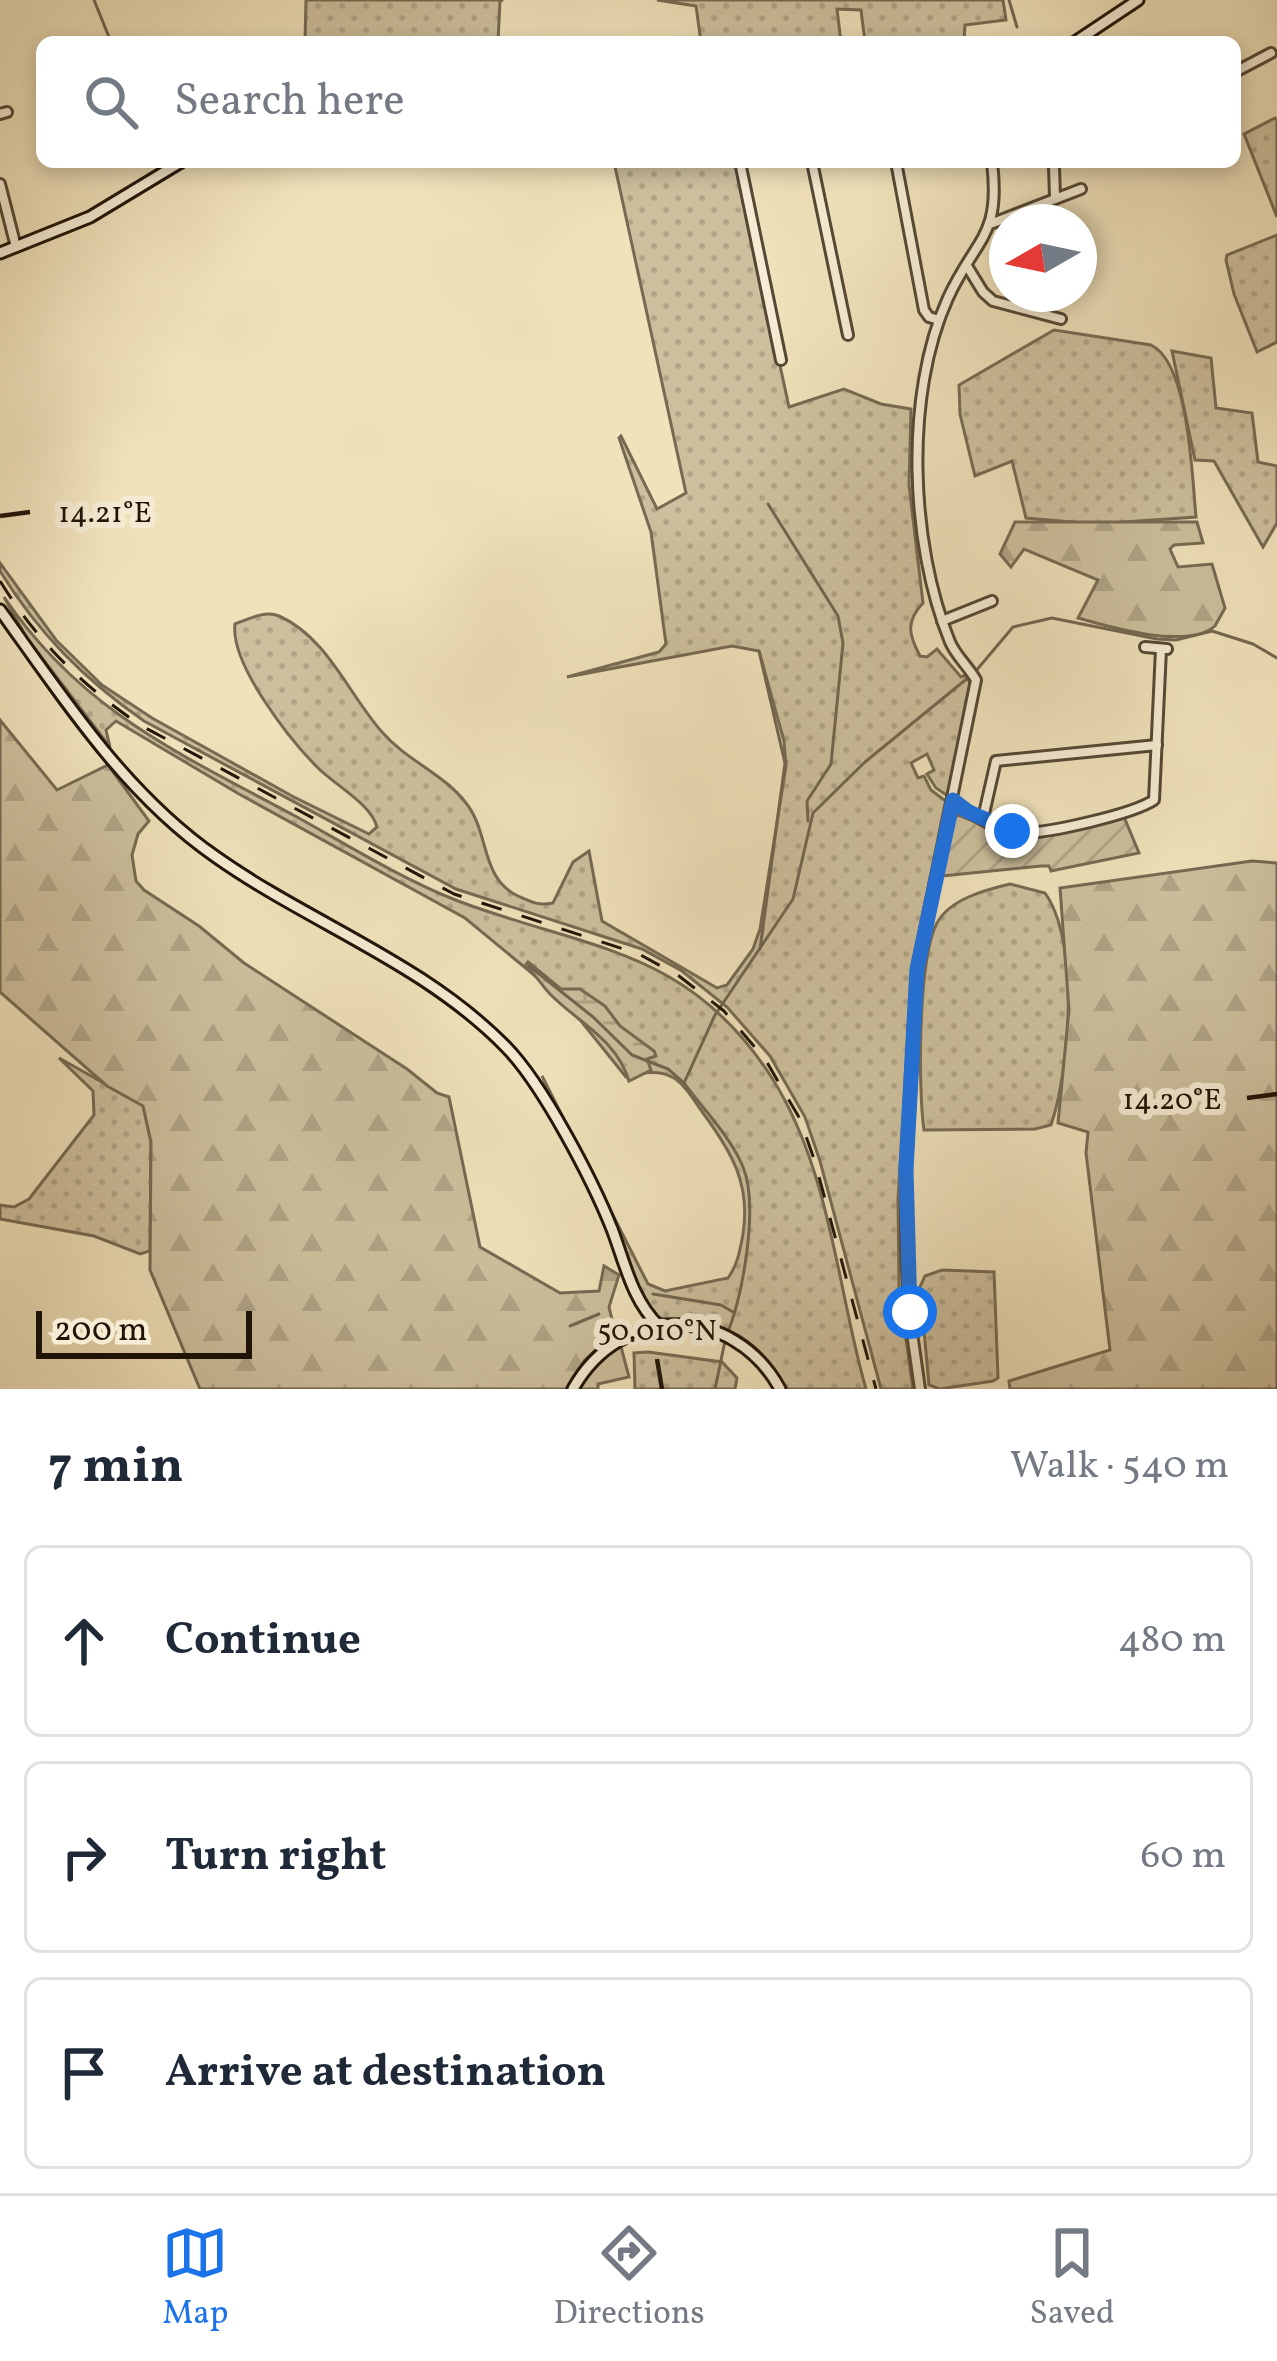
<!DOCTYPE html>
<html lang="en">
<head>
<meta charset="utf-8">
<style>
	body { margin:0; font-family:Vollkorn,serif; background:#f2f2f3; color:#1f2937 }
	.compass { position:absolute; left:989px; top:204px; width:108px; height:108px; border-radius:50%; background:#fff; box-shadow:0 6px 18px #0003; rotate:261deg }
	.scale { position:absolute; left:36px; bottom:30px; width:216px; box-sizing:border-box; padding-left:12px; border:6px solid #201408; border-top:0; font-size:33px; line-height:42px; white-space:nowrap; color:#201408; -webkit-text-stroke:9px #f5ecd3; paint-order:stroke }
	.stop { position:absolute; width:36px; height:36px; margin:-27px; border:9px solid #1a73e8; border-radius:50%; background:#fff }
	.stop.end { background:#1a73e8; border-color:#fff; box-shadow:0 3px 12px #0008 }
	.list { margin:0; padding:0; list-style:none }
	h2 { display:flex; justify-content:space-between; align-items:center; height:156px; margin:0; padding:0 48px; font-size:51px }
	h2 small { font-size:39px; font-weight:400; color:#747a83 }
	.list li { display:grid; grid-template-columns:78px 1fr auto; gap:36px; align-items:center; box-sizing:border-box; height:192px; margin:0 24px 24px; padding:0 24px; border:3px solid #e0e1e3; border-radius:18px }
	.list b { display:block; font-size:45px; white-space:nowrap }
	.list em { font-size:39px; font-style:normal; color:#747a83 }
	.icon { flex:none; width:66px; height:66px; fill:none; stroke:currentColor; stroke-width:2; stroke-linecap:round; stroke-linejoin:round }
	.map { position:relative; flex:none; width:1277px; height:1389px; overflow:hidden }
	.search { position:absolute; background:#fff; box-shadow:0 6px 18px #0003; left:36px; right:36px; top:36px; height:132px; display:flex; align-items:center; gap:30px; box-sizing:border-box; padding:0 42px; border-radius:18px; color:#747a83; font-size:45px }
	.sheet { height:804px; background:#fff }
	nav { display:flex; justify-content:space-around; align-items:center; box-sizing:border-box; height:168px; border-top:3px solid #e0e1e3; background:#fff; font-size:33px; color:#747a83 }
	nav a { display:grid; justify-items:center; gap:6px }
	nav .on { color:#1a73e8 }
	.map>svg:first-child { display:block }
	.grass { fill:url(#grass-dots); stroke:#766a52; stroke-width:3 }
	.forest { fill:url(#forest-firs); stroke:#766a52; stroke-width:3 }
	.wetland { fill:url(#wetland-marsh); stroke:#766a52; stroke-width:3 }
	.garden { fill:url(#garden-furrows); stroke:#766a52; stroke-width:3 }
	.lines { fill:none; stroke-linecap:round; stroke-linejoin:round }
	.stream { stroke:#72664f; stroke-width:3 }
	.street-casing { stroke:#544835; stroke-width:14 }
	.secondary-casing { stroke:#201408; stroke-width:15 }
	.street { stroke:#f5ecd3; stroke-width:8 }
	.secondary { stroke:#f5ecd3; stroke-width:9 }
	.rail { stroke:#201408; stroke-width:3; stroke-dasharray:21 21; stroke-linecap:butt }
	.route { stroke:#1a73e8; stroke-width:15 }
	.ticks { fill:none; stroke:#201408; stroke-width:4.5 }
	.ticks-label { font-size:30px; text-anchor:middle; fill:#201408; stroke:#f5ecd3; stroke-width:12; stroke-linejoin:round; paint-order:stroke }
</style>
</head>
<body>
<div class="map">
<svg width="1277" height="1389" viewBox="0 0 1277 1389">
	<defs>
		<pattern id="grass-dots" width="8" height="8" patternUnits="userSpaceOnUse" patternTransform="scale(3)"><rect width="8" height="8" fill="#cdbf9d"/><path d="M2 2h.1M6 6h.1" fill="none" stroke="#b0a386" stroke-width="1.8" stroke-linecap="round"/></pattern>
		<pattern id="forest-firs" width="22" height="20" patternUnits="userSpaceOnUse" patternTransform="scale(3)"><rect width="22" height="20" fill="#cdbf9d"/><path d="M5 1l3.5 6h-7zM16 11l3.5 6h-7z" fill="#b0a386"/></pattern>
		<pattern id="wetland-marsh" width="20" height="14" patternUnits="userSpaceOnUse" patternTransform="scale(3)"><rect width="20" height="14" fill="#cdbf9d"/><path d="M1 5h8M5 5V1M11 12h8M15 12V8" fill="none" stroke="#b0a386"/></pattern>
		<pattern id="garden-furrows" width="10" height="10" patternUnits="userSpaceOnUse" patternTransform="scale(3)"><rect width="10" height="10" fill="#cdbf9d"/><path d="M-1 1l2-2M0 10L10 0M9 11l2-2" fill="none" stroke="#b0a386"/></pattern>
	</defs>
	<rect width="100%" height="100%" fill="#f0e2bb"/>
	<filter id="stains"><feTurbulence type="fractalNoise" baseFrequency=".00167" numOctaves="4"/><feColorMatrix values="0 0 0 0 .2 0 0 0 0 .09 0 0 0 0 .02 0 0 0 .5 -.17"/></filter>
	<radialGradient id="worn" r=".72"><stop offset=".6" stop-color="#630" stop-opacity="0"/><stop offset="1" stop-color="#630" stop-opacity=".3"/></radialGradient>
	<!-- grass -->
	<g class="grass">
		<polygon points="306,0 503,0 500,1 498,42 305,42"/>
		<polygon points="657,0 1003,0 1006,20 965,25 964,42 865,42 861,10 837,9 841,42 701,42 696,6"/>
		<polygon points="1275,118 1277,120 1277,217 1244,134"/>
		<path d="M 614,162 L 736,162 L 789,407 L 844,389 L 881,404 L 911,409 L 909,485 L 923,603 C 905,622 909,635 920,656 L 927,657 L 937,649 L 961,677 L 966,675 L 971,685 L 948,796 L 936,788 L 927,774 L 934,770 L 927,754 L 911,763 L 918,778 L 924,776 L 931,790 L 947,802 L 912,966 L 898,1199 L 899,1289 L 913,1389 L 881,1389 L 820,1161 L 805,1117 L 770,1056 L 727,1007 L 682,971 L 642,949 L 456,889 L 144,721 C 85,680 38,633 0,571 L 0,563 L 56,640 L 102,685 L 152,718 L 292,796 L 369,834 L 377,827 C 371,804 335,785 318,768 C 290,740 230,664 235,624 C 249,619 265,610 279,616 C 327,637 349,695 382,732 C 407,761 443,773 466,803 C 490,833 480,878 518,896 C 531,902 538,906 553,903 L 573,862 L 589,851 L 602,921 L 717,988 L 727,985 L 753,949 L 760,929 L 786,766 L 784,741 L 759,651 L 732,646 L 567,677 L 659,652 L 666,644 L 651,532 L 619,438 L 621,436 L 657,509 L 686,493 Z"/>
		<polygon points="1277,235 1277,342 1257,352 1234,294 1226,260 1227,255"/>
		<path d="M 1054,330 L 1151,345 C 1189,363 1192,476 1196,517 L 1095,524 L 1026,518 L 1012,461 L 975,476 L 960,414 L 959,385 Z"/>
		<polygon points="1172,351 1211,358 1216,408 1252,413 1258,462 1277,466 1277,523 1263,547 1214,461 1195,460"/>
		<path d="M 4,597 C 81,711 180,754 297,817 C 349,846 402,879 458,901 C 588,950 688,947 772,1078 C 831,1171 838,1293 866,1389 L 785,1389 C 757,1330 711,1317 651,1318 L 542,1076 L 648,1284 L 665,1291 L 728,1278 C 738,1264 740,1250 743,1234 C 751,1184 731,1151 703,1113 C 695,1102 684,1083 672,1077 C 658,1069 639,1073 626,1077 L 581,1021 L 545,984 L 465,918 L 239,794 L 116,721 L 106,730 L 110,747 L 26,637 Z"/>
		<path d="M 1010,884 L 1045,893 C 1080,942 1070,1069 1051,1125 L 1035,1129 L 924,1130 C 918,1089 918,958 937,923 C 950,899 985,890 1010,884 Z"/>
		<polygon points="59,1058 143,1105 151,1142 150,1251 140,1254 94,1236 0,1219 0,1205 14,1207 29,1199 94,1115 93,1091"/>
		<polygon points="942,1270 994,1272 998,1378 993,1381 940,1389 929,1385 920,1287 925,1276"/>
		<polygon points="648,1352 722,1362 737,1378 735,1389 635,1389 634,1353"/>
	</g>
	<!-- forest -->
	<g class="forest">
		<path d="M 1015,522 L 1197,522 L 1203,543 L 1174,545 L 1170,549 L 1178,567 L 1212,564 L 1225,608 C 1224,610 1216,624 1215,626 C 1188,650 1109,627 1078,618 L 1098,580 L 1024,549 L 1011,567 L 1000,554 Z"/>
		<polygon points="0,720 57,790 108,765 149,821 138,834 132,855 136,881 144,890 199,926 244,963 407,1069 437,1093 449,1097 480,1247 560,1293 599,1291 604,1266 619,1275 609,1307 615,1332 584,1361 570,1389 200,1389 150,1270 151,1142 143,1106 107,1086 0,992"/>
		<polygon points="1252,861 1277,863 1277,1389 1010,1389 1009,1381 1110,1350 1086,1153 1088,1132 1058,1123 1069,1010 1060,888"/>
		<polygon points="620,1343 629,1377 598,1384 598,1389 579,1389 599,1357"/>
	</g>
	<!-- wetland -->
	<path class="wetland" d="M 528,962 L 561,989 L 580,989 L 605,1006 L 620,1026 L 654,1051 L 656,1056 L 647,1059 L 651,1070 L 629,1081 C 617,1040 579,1023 551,995 C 541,985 537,975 525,966 Z"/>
	<!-- garden -->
	<polygon class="garden" points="958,815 1018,839 1124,817 1139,853 1051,871 1049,866 1041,866 942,876 954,819"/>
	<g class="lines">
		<!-- stream -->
		<g class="stream">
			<polyline points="94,0 111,42"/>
			<polyline points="1009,0 1017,27"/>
			<polyline points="768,504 838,616 843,643 831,764 807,801 808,821"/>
			<polyline points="759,651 785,763 760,949"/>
			<polyline points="975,672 1013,627 1052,618 1157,639 1176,640 1212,631 1253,644 1277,658"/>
			<polyline points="529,966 593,1017 632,1055 668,1069 684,1083"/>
			<polyline points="653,1294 721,1305 733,1312"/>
			<polyline points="570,1326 599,1314"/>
			<path d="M 728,1332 C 743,1293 759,1206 743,1167 C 731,1137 703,1109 684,1083 L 715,1015 L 793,899 L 813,813 L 865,762 L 969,677"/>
			<polyline points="715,1389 725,1341"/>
		</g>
		<!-- street casing -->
		<g class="street-casing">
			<g id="street">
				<polyline points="1235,72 1271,53"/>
				<polyline points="0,114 7,112"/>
				<polyline points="740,162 781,360"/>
				<polyline points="812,162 848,335"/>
				<polyline points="896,162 924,310 929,317 939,320"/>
				<polyline points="1054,167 1055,197"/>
				<polyline points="0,184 16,247"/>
				<polyline points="993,223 1081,189"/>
				<polyline points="967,266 983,292 993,301 1061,319"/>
				<polyline points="942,621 992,601"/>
				<polyline points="1145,647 1167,649"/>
				<path d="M 953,800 C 971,814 999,833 1023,833 C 1050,833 1133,814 1154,800 L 1161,649"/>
				<polyline points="983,818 996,761 1157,745"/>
				<path d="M 920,1389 L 909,1312 L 906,1248 L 906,1170 L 917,969 L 976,680 C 968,666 956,656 950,642 C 910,544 904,395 948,298 C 976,237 1001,238 992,162"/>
			</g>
		</g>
		<!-- secondary casing -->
		<g class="secondary-casing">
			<g id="secondary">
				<polyline points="1075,42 1138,0"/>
				<polyline points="0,253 90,217 181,162"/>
				<path d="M 0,610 C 64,699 125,794 216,857 C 311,924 424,963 506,1047 C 543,1085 592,1179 612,1229 C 625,1263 632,1300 659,1326"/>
				<path d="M 573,1389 C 620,1304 733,1303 780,1389"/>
			</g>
		</g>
		<!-- street -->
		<use href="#street" class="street"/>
		<!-- secondary -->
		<use href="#secondary" class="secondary"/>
		<!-- rail -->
		<path class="rail" d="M 0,581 C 37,641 83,687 142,726 L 454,894 L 639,954 L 679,976 L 724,1011 L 765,1059 L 800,1119 L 815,1162 L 876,1389"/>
	</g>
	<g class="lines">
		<!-- route -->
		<polyline class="route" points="910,1312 906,1169 917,969 953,800 967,811 1012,831"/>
	</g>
	<!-- ticks -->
	<path class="ticks" d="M 0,516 L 30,512M 1247,1098 L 1277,1094M 657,1359 L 662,1389"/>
	<g class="ticks-label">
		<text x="105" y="522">14.21°E</text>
		<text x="1172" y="1109">14.20°E</text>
		<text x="657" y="1340">50.010°N</text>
	</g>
	<rect width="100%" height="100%" filter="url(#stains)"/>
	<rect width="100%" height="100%" fill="url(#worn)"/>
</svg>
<svg class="compass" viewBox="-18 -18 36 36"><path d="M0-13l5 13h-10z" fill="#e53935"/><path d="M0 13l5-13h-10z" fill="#747a83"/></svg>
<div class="scale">200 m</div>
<div class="stop" style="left:910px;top:1312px"></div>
<div class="stop end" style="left:1012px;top:831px"></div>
<div class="search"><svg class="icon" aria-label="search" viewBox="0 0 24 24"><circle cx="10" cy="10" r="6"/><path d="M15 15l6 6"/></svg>Search here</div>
</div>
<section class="sheet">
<h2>7 min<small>Walk · 540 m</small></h2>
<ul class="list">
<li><svg class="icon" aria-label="ahead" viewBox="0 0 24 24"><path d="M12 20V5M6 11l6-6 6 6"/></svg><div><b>Continue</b></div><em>480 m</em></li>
<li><svg class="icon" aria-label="right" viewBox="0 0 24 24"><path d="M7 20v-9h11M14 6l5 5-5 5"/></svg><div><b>Turn right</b></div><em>60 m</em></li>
<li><svg class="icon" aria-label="arrive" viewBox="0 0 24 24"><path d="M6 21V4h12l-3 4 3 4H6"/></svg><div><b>Arrive at destination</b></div></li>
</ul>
</section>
<nav>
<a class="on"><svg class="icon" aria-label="map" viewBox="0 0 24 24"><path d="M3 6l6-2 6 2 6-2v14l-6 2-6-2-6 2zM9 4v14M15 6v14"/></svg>Map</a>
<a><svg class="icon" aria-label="directions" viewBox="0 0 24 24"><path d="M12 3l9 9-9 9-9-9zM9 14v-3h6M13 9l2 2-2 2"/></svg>Directions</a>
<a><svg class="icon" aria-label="saved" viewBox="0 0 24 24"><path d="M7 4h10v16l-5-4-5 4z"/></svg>Saved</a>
</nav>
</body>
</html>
